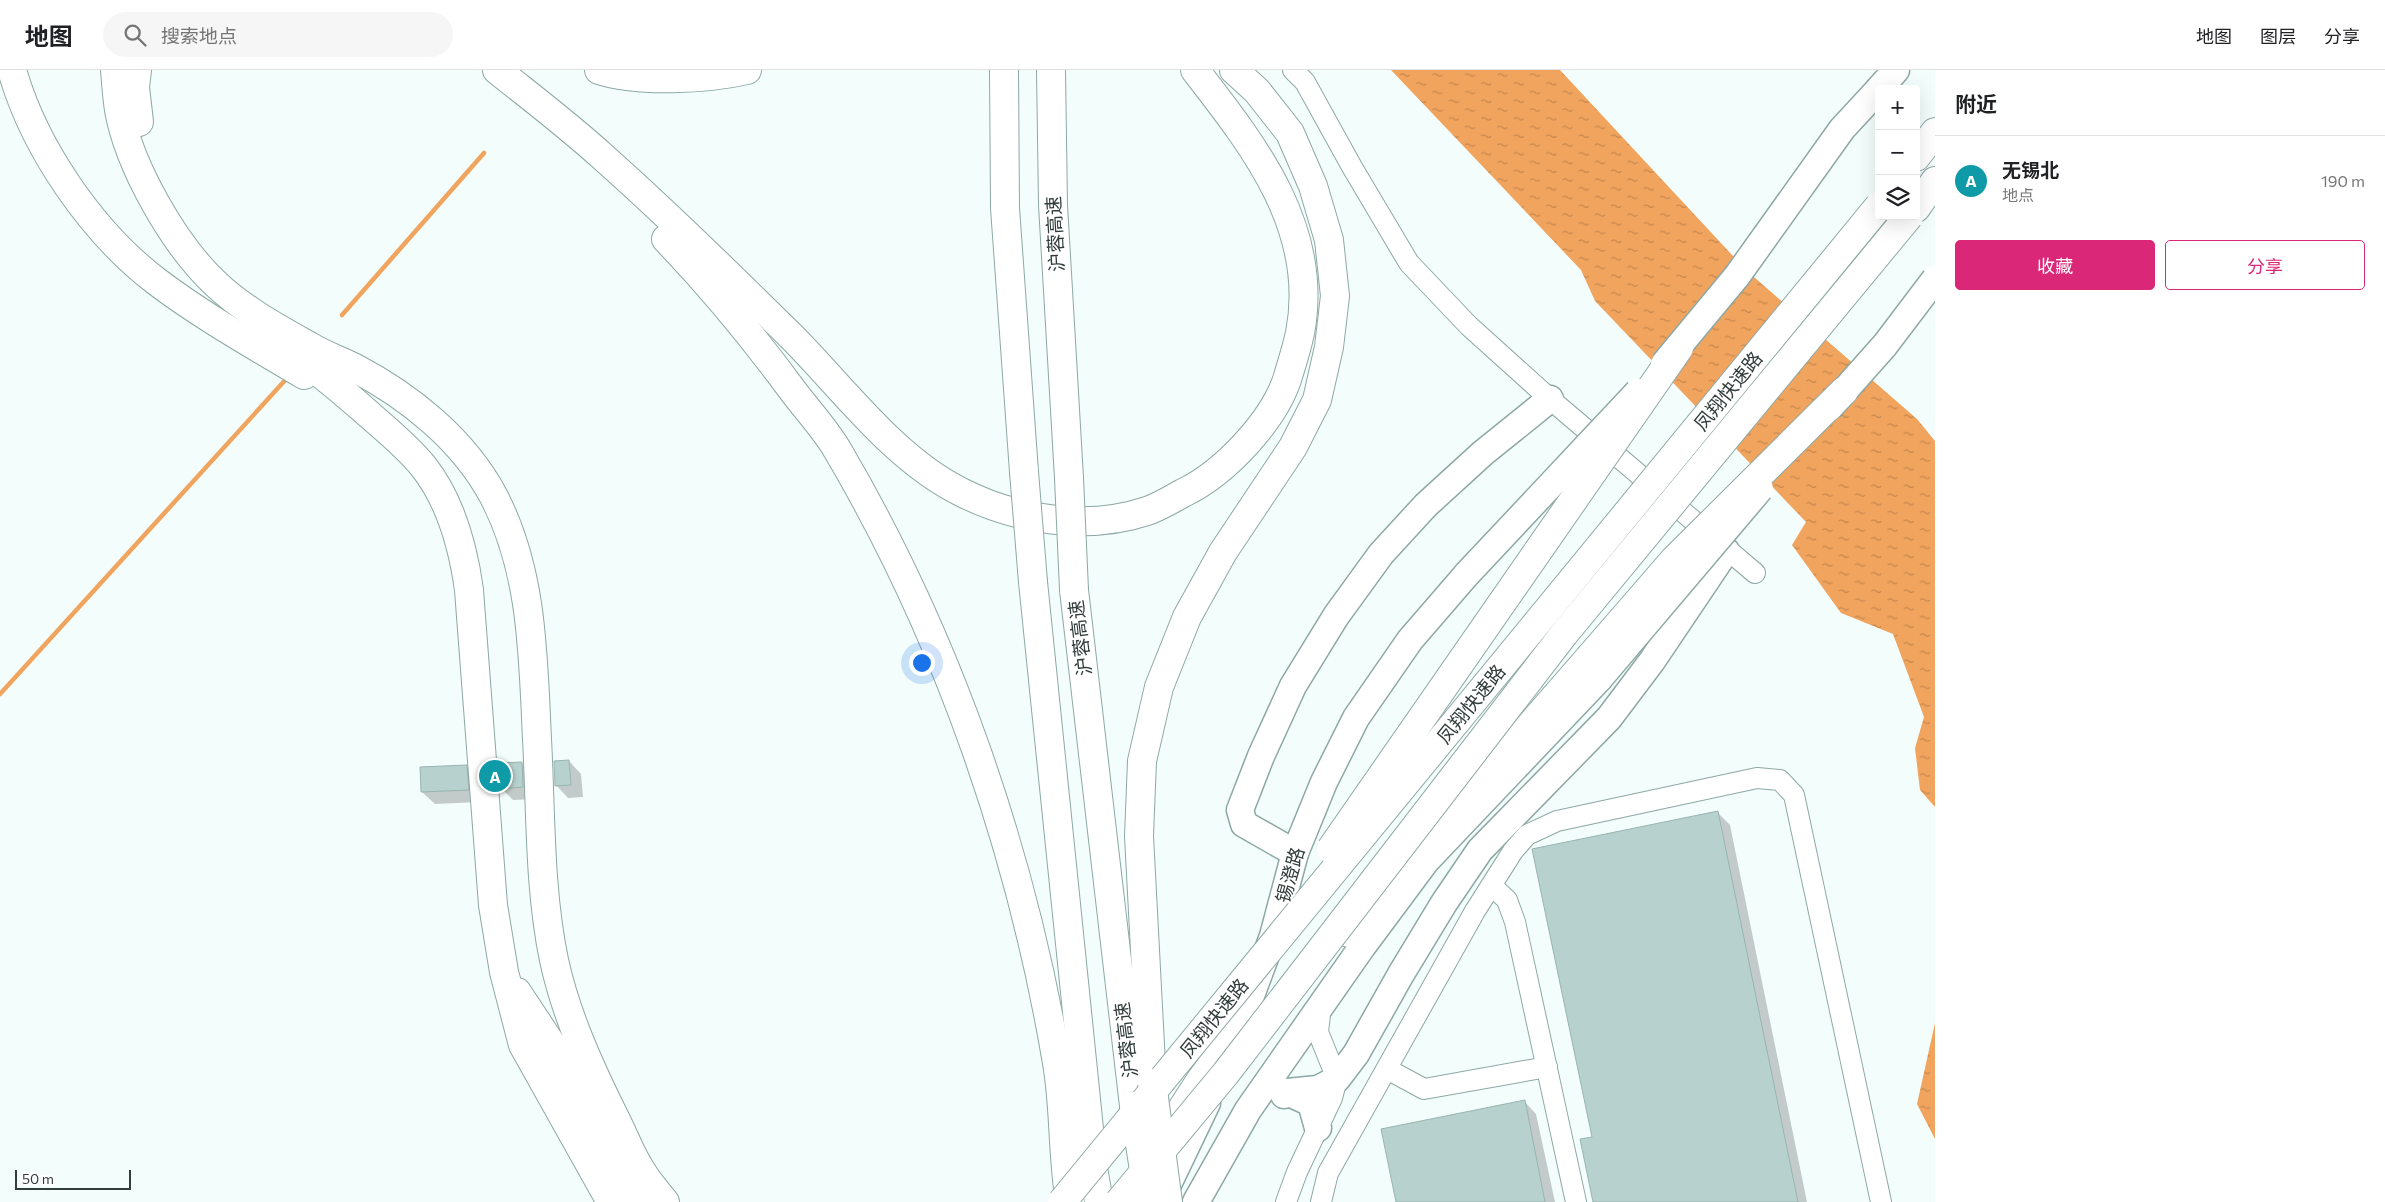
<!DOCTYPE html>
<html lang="zh">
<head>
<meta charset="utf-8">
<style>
	body { margin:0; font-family:Commissioner,"Noto Sans SC",sans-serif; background:#f6f6f6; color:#202124 }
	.controls { position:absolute; right:15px; top:15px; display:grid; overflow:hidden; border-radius:5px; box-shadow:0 5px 20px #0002 }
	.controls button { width:45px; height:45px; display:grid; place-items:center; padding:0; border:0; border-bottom:1px solid #e0e0e0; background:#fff; color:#202124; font:25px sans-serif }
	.scale { position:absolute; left:15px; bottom:12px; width:116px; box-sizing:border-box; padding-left:5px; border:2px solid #313c3b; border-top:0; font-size:14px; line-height:18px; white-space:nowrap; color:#313c3b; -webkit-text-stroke:4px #fff; paint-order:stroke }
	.you { position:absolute; left:921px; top:592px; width:18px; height:18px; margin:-12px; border:4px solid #fff; border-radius:50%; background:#1a73e8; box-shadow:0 0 0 8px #1a73e833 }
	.badge { display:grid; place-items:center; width:32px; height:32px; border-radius:50%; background:#db2777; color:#fff; font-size:16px; font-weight:700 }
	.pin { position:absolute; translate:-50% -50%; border:2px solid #fff; box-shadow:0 1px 5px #0006 }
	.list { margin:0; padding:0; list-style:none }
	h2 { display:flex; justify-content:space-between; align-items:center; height:65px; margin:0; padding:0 20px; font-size:21px }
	h2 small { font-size:16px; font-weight:400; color:#757577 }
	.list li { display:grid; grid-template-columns:32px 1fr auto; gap:15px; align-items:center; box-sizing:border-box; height:90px; padding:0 20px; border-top:1px solid #e0e0e0 }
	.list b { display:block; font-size:19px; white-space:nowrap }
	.list p { margin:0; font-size:16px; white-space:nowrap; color:#757577 }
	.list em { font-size:16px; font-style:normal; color:#757577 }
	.actions { display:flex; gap:10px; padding:15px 20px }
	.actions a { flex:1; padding:11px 0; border:1px solid #db2777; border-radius:5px; text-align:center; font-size:18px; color:#db2777 }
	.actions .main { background:#db2777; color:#fff }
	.icon { flex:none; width:28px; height:28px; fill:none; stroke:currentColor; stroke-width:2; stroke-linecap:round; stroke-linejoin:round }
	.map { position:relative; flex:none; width:1935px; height:1132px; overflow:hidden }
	header { display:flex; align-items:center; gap:30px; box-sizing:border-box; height:70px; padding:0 25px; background:#fff; border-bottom:1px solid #e0e0e0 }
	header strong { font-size:24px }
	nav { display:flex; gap:28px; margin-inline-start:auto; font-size:18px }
	.search { width:350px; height:45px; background:#f6f6f6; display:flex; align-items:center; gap:12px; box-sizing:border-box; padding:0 18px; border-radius:28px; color:#757577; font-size:19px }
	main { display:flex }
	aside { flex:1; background:#fff }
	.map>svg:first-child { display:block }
	.water { fill:url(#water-ripples) }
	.shadow { fill:#0003 }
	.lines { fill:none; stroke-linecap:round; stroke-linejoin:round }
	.stream { stroke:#f1a45e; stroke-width:4.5 }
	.building { fill:#b7d2ce; stroke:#99b4b0 }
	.minor-casing { stroke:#8da8a4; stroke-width:22 }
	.major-casing { stroke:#8da8a4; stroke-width:29 }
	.highway-casing { stroke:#8da8a4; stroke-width:30 }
	.minor { stroke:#fff; stroke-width:20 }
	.major { stroke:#fff; stroke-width:26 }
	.highway { stroke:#fff; stroke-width:28 }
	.major-bridge-casing { stroke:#8da8a4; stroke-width:29; stroke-linecap:butt }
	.highway-bridge-casing { stroke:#8da8a4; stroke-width:30; stroke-linecap:butt }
	.major-bridge { stroke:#fff; stroke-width:26 }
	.highway-bridge { stroke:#fff; stroke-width:28 }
	.labels { text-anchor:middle; stroke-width:4.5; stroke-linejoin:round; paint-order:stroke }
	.street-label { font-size:19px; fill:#313c3b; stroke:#fff }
</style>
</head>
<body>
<header>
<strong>地图</strong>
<div class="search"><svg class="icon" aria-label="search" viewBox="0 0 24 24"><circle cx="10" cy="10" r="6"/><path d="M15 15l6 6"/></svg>搜索地点</div>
<nav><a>地图</a><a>图层</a><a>分享</a></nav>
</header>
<main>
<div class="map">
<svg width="1935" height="1132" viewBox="0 0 1935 1132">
	<defs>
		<pattern id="water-ripples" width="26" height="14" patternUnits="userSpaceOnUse" patternTransform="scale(1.25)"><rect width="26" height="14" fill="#f1a45e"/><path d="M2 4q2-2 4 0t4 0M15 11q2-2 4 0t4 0" fill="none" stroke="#c4874f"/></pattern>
	</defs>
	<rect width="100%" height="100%" fill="#f3fefc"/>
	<!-- water -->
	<g class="water">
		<polygon points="1391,0 1560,0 1747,201 1917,349 1935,371 1935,737 1920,720 1915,678 1924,647 1893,564 1841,543 1792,475 1806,452 1595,231 1581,200"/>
		<polygon points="1935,953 1935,1069 1917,1034"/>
	</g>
	<!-- shadow -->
	<g class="shadow">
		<polygon points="569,691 581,704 583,727 568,728 556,715"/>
		<polygon points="522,694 534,706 535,729 513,730 501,718"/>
		<polygon points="466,696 478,708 480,732 435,734 422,722"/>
		<polygon points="1718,743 1730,755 1807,1132 1594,1132 1593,1068"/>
		<polygon points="1524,1031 1536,1044 1555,1132 1397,1132"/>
	</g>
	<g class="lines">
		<!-- stream -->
		<g class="stream">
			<polyline points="342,245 484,83"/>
			<polyline points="0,624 288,307"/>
		</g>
	</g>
	<!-- building -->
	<g class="building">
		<polygon points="569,690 571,715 555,716 554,691"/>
		<polygon points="522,692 523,717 500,719 498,693"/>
		<polygon points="467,695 469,720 421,722 420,697"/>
		<polygon points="1718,741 1798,1132 1593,1132 1580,1069 1592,1067 1532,779"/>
		<polygon points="1525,1030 1545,1132 1396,1132 1381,1059"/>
	</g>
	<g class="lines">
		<!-- minor casing -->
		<g class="minor-casing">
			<g id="minor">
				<polyline points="1293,0 1305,12 1352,97 1409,193 1469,256 1550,329 1755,503"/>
				<polyline points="1492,816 1507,830 1515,852 1576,1132"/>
				<polyline points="1387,999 1424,1019 1547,997"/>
				<polyline points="1286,1132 1297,1102 1332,1028 1337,1009 1318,962 1321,936"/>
				<polyline points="1321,1132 1328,1103 1475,841 1513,781 1527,765 1557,751 1757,708 1780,710 1794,725 1881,1132"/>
			</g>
		</g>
		<!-- major casing -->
		<g class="major-casing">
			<g id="major">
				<polyline points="1879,19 1896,0"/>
				<polyline points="1295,783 1244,754 1240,740 1261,686 1293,616 1336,546 1381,484 1426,435 1483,383 1550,329"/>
				<polyline points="1232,977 1273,866 1295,783 1324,712 1356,648 1410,570 1467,504"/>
				<polyline points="1287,1022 1318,1019 1337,1009 1356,984 1401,904 1444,833 1480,780 1609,648 1652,591 1726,481"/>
				<polyline points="1284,1025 1287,1022 1311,1033 1318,1058"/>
				<polyline points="1161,1129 1207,1033"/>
				<polyline points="1196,1132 1248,1040 1362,877 1426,791 1599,609"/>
			</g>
		</g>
		<!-- highway casing -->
		<g class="highway-casing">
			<g id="highway">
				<path d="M 12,0 C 34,78 92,162 156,211 C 202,246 254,275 304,305"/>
				<path d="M 115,0 C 116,13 117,27 119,40 C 129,96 174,175 216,214 C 242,239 279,259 311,277 C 324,285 339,290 353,297 C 409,326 464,370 494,427 C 533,502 533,586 537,669 C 541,742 539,818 554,890 C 566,946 591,1000 617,1052 C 625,1068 631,1085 641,1100 C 647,1111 657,1122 665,1132"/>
				<polyline points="137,0 135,17 139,52"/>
				<path d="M 497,0 C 532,28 569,56 603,87 C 667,144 729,205 791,266 C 843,318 894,389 961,422 C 1016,450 1087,461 1147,441 C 1159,437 1172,429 1183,423 C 1225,403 1277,348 1289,303 C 1293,290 1297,277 1300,263 C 1320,159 1254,76 1195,0"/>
				<path d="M 599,0 C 638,13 708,9 747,0"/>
				<polyline points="1004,0 1005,138 1024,402"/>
				<polyline points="1051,0 1053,135 1069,408"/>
				<polyline points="1916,87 1935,62"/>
				<polyline points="1916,138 1935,111"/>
				<path d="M 666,169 C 712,217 754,268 793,321 C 808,341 826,360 838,381 C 948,568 1021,780 1057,993 C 1065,1039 1062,1086 1070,1132"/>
				<path d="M 292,284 C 318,300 341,320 364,340 C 384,358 406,375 423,396 C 451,431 463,476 469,520 L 493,835 L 504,902 L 523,975 L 611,1132"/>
				<polyline points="1033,512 1093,1098 1099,1132"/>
				<polyline points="1074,520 1134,1036"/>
				<polyline points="1349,863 1589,588"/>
				<polyline points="517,922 554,978 612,1077"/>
				<polyline points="1152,1013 1139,766 1142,691 1159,617 1187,547 1223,482 1293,377 1317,330 1329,277 1335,226 1329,170 1313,116 1290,63 1257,21 1234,0"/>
				<polyline points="1174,1051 1202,1008 1240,957"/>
				<polyline points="601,1062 624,1115 637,1132"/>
			</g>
		</g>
		<!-- minor -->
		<use href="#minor" class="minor"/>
		<!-- major -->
		<use href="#major" class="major"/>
		<!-- highway -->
		<use href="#highway" class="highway"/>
		<!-- major-bridge casing -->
		<g class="major-bridge-casing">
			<g id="major-bridge">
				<polyline points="1664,294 1737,206 1842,59 1879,19"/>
				<polyline points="1829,338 1885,275 1935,209"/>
				<polyline points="1467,504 1638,322"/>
				<polyline points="1599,609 1760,419"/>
			</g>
		</g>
		<!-- highway-bridge casing -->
		<g class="highway-bridge-casing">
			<g id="highway-bridge">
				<polyline points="1024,402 1033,512"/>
				<polyline points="1069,408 1074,520"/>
				<polyline points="1589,588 1674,490 1844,321"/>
				<polyline points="1331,779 1679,278"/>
				<polyline points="1152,1013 1168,1132"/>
				<polyline points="1134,1036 1149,1132"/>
				<polyline points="1062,1132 1879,136"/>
				<polyline points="1119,1132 1226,1003 1564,564 1909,146"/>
			</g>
		</g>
		<!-- major-bridge -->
		<use href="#major-bridge" class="major-bridge"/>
		<!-- highway-bridge -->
		<use href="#highway-bridge" class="highway-bridge"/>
	</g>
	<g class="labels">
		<!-- street labels -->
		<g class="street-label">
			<text transform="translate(1055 164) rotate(-93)" y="7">沪蓉高速</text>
			<text transform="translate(1728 321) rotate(-51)" y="7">凤翔快速路</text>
			<text transform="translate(1080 568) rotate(-97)" y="7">沪蓉高速</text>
			<text transform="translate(1471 634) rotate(-51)" y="7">凤翔快速路</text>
			<text transform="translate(1290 805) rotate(-74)" y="7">锡澄路</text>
			<text transform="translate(1214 948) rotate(-51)" y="7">凤翔快速路</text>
			<text transform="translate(1126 970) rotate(-97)" y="7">沪蓉高速</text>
		</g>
	</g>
</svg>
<div class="controls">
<button>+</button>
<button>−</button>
<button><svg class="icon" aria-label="layers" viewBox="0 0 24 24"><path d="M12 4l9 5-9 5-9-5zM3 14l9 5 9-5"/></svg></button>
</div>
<div class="scale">50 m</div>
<div class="you"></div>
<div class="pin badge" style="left:495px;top:706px;background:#0f9aa8">A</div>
</div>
<aside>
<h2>附近<small></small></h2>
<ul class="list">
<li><span class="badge" style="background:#0f9aa8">A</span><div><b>无锡北</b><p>地点</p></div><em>190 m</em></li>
</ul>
<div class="actions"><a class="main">收藏</a><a>分享</a></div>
</aside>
</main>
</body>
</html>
